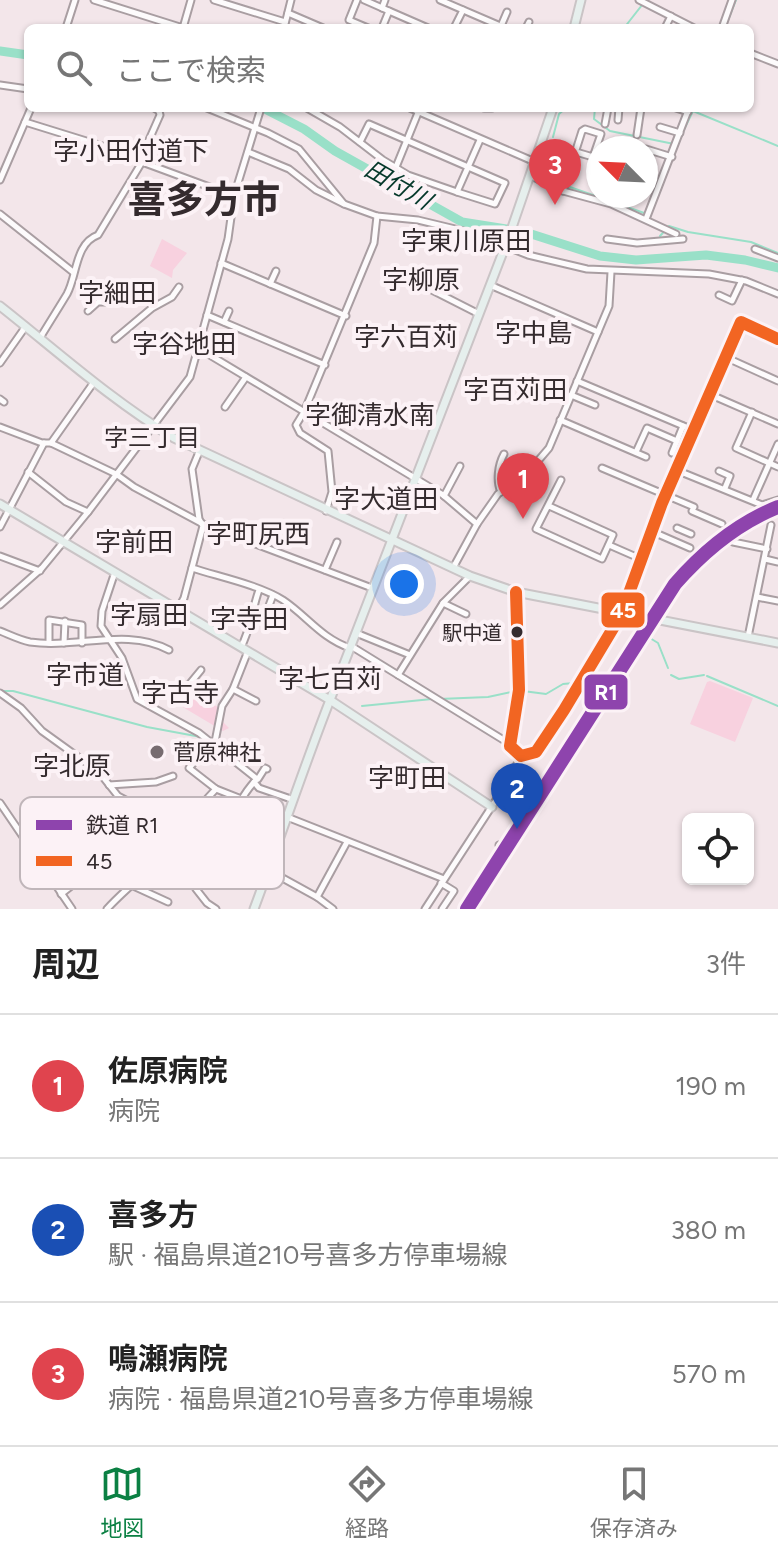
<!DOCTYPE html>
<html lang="ja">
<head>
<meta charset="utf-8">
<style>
	body { margin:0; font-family:Figtree,"Noto Sans JP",sans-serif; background:#f2f2f2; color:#222 }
	.controls { position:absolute; right:24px; bottom:24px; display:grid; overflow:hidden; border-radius:12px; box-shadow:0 2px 6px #0004 }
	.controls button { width:72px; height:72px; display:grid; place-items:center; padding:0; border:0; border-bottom:2px solid #e0e0e0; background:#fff; color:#222; font:40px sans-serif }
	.compass { position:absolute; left:586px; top:136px; width:72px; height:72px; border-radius:50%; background:#fff; box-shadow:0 2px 6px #0004; rotate:294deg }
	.you { position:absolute; left:404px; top:584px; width:28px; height:28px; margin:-20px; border:6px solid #fff; border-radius:50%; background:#1a73e8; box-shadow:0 0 0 12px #1a73e833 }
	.badge { display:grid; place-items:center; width:52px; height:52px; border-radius:50%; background:#0b8043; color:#fff; font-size:26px; font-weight:700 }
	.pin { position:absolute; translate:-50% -66px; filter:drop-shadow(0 2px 4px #0008) }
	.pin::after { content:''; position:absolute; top:42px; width:28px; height:24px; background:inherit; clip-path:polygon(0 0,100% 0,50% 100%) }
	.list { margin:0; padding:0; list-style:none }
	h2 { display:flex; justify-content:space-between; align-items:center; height:104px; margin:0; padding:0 32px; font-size:34px }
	h2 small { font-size:26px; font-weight:400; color:#767676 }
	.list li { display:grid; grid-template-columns:52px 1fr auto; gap:24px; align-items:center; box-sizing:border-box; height:144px; padding:0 32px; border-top:2px solid #e0e0e0 }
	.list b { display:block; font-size:30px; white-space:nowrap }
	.list p { margin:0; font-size:26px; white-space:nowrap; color:#767676 }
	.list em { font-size:26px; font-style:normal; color:#767676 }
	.icon { flex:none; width:44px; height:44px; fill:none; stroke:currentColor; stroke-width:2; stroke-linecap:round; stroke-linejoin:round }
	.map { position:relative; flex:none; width:778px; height:909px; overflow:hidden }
	.search { position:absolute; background:#fff; box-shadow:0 2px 6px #0004; left:24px; right:24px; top:24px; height:88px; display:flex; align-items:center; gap:20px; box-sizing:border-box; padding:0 28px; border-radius:12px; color:#767676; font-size:30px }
	.sheet { height:536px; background:#fff }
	nav { display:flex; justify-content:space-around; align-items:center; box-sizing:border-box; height:112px; border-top:2px solid #e0e0e0; background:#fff; font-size:22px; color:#767676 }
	nav a { display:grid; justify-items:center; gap:4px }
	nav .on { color:#0b8043 }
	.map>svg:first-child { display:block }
	.green { fill:#f8d1df }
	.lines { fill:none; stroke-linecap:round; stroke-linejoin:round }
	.stream { stroke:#99e0c8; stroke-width:2 }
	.river { stroke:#99e0c8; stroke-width:9 }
	.minor-casing { stroke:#a99ea2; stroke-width:9 }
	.major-casing { stroke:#cac4c6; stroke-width:11 }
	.minor { stroke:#fdfbfc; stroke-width:5 }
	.major { stroke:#e6efed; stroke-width:7 }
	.bus-1-casing { stroke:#fcf2f6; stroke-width:18 }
	.bus-1 { stroke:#f26522; stroke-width:12 }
	.rail-1-casing { stroke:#fcf2f6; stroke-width:20 }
	.rail-1 { stroke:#8e44ad; stroke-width:14 }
	.bus-dot { fill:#342b2e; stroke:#fcf2f6; stroke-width:3 }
	.poi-dot { fill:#776c70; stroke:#fcf2f6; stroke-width:3 }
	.labels { text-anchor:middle; stroke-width:8; stroke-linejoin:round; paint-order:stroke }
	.bus-label { font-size:20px; fill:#342b2e; stroke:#fcf2f6; text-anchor:end }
	.poi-label { font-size:22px; fill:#342b2e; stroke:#fcf2f6; text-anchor:start }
	.water-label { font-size:24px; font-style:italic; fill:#05382a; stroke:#fcf2f6 }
	.neighbourhood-label { font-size:24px; fill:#342b2e; stroke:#fcf2f6 }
	.quarter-label { font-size:26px; fill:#342b2e; stroke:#fcf2f6 }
	.town-label { font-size:38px; font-weight:bold; fill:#342b2e; stroke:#fcf2f6 }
	.key { fill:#fcf2f6; stroke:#c0b6ba; stroke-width:2 }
	.key-label { font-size:22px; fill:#342b2e }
	.line-badge { stroke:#fcf2f6; stroke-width:3 }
	.badge-label { font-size:22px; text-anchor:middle; font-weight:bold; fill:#fff }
</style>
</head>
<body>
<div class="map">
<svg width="778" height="909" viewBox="0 0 778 909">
	<rect width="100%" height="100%" fill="#f3e6ea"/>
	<!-- green -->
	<g class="green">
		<polygon points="162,239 187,253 173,270 172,278 150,266"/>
		<polygon points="710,681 753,698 735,742 690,724 707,682"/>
		<polygon points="185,691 220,708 223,722 229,728 223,731 176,703"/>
	</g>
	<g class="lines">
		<!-- stream -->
		<g class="stream">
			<polyline points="624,28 646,0"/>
			<polyline points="725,28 736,0"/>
			<polyline points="595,108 594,119 610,131 674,144"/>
			<polyline points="553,137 559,114 566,108"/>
			<polyline points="680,138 693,111 778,146"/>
			<polyline points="547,179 647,214"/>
			<polyline points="660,236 669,226 688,232 751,242 778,253"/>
			<polyline points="624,622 658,643 668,668"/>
			<polyline points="671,675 679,679 704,675"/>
			<polyline points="707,676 778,706"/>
			<polyline points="1,691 13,691 147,727 201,737"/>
			<polyline points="523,691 546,694 563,684 574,683 616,618"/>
			<polyline points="439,699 488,697 516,691"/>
			<polyline points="362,706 432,699"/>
		</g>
		<!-- river -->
		<g class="river">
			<polyline points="0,51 28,55"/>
			<polyline points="263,108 304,129 335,151 462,222 525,232 600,256 636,260 706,255 745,260 778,268"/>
		</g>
		<!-- minor casing -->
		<g class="minor-casing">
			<g id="minor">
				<polyline points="94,0 183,28"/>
				<polyline points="214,0 285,22"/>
				<polyline points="357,0 349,20 368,28"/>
				<polyline points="364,0 389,11"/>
				<polyline points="440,0 505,28"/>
				<polyline points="639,0 694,28"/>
				<polyline points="382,8 385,0"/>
				<polyline points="288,13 323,28"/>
				<polyline points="501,26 507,12"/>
				<polyline points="66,28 75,0"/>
				<polyline points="183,28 191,0"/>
				<polyline points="284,28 291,0"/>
				<polyline points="382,28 389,11 428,28"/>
				<polyline points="454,28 463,10"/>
				<polyline points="526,28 529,22"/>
				<polyline points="665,28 671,16"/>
				<polyline points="722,28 732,0"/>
				<polyline points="750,53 778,64"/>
				<polyline points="0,85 28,89"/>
				<polyline points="207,108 268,133 299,149 344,204 377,216 418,220 472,233 528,255 587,269 709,274 746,281 778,294"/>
				<polyline points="307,108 340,127 383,160 408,175 457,192 480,140"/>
				<polyline points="410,108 535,162"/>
				<polyline points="484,108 492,108"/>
				<polyline points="676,108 688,112"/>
				<polyline points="618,120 619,108"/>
				<polyline points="25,122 141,158"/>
				<polyline points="605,124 608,108"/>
				<polyline points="660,127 680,133"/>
				<polyline points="637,135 641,108"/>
				<polyline points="360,142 369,124 505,183 495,204 457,192"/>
				<polyline points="646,149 672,157"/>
				<polyline points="248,152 289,169 316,190 344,204"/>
				<polyline points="142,162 234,196"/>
				<polyline points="396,167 420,108"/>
				<polyline points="531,176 563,191 611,204 676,234"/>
				<polyline points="0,180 31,108"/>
				<polyline points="563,191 582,131 585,129 601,134 593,157 576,152"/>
				<polyline points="0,214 73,272"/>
				<polyline points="646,219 689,108"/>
				<polyline points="607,239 637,243 683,239"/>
				<polyline points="755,249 778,258"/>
				<polyline points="221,263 346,316"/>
				<polyline points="270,284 276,271"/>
				<polyline points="422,285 479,314"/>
				<polyline points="490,285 598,332"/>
				<polyline points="719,295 732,301 742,280"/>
				<polyline points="88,311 98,302 105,302 111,296 118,300"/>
				<polyline points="207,315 325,365"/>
				<polyline points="224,322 229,311"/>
				<path d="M 40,338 C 49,323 58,309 67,294 C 77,276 75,243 98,235 L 142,162 L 141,158 L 160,115 L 159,111 L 154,108"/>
				<polyline points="115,339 152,308 172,297 179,287"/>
				<polyline points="198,348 443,495 477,524"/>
				<polyline points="725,357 778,381"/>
				<polyline points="0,363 26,326"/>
				<polyline points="577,381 693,430"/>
				<polyline points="709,394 778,424"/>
				<polyline points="571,395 595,405"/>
				<polyline points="0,399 4,402"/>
				<polyline points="225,407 246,377"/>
				<polyline points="752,412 736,448 778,467"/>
				<polyline points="560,420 646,457"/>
				<polyline points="0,427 42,443 51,443 116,474 134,487 203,524 372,588"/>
				<polyline points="51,443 94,382"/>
				<polyline points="636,452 647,428 677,441"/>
				<polyline points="672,453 683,426"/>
				<polyline points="602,468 694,507 692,511 722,524"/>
				<polyline points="676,470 762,505 778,500"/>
				<polyline points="719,471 730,476 725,488"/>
				<polyline points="28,472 66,502 88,512"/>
				<path d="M 501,492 C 496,481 498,465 504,454"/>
				<polyline points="444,496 460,466"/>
				<polyline points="753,500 778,444"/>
				<polyline points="549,506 613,535 602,559 536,529 561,480"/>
				<polyline points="326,511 332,492 328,451 300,433 296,425 304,412 374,243 377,216"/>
				<polyline points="0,527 44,443"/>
				<polyline points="677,528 691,534"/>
				<polyline points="651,531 690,548"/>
				<polyline points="733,542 767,549"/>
				<polyline points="609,545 641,559"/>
				<polyline points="0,556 40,571"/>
				<polyline points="765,559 778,562"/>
				<path d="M 192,568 C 220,577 259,585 283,600 C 307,616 321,638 350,648"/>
				<polyline points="453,568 477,524 498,494 531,469 549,448 609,306 611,272"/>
				<polyline points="325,570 337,542"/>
				<path d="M 115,572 L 102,611 L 101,626 L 122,658 L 137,699 L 199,733 L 257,779 C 226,810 226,856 196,889 L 207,903 L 216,909"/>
				<polyline points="516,592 519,690 510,746 521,756 536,752 564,710 621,615 662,503 741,322 778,339"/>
				<polyline points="757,597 778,601"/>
				<polyline points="443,603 466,614"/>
				<polyline points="0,605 42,568 88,512 190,377 228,239 234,196 261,108"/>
				<polyline points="178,609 184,598 203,526 199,519 192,469 199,452"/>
				<polyline points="265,616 273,595"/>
				<path d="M 0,631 C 10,635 20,640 30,642 C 76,649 127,627 169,650"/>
				<polyline points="356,633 410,655"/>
				<polyline points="748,637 771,525"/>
				<polyline points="49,643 49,620 82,625 82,643"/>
				<polyline points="64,643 65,621"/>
				<polyline points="351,646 510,744"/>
				<path d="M 241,647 C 251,629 252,609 259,590"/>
				<polyline points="398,675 443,603 470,576"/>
				<polyline points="187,687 201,670"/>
				<polyline points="233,689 256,701"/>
				<polyline points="0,693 21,708 42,731 99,772 118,796 160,818 183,824"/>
				<polyline points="213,742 189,768 216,789 444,879"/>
				<polyline points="215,742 222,706 233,689 248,651"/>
				<polyline points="231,757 240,748"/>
				<polyline points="258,779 265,768 267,769"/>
				<polyline points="254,782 259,788 291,799"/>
				<polyline points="109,785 156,782 173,776"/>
				<polyline points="0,803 72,909"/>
				<polyline points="499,845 508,851"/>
				<polyline points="42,868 59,855 70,839"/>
				<polyline points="268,870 317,897 333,909"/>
				<polyline points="441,883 454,891 442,909"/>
				<polyline points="131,885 168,902"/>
				<polyline points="61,894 88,873 77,857 82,841"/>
				<polyline points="317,897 347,842"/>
				<path d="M 107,909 C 121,893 138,881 151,865 C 173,839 192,814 216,789"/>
				<polyline points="425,909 509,780 521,756"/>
			</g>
		</g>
		<!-- major casing -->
		<g class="major-casing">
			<g id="major">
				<polyline points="574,28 581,0"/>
				<path d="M 0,306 C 57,351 111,400 174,438 L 470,576 L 516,592 L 778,643"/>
				<path d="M 0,504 L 330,700 C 303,769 280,839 254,909"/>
				<polyline points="492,807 330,700 508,239 553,108"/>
			</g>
		</g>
		<!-- minor -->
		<use href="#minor" class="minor"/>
		<!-- major -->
		<use href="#major" class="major"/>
		<!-- bus-1 casing -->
		<g class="bus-1-casing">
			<polyline id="bus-1" points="516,592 519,690 510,746 521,756 536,752 564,710 621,615 662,503 741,322 778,339"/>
		</g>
		<!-- bus-1 -->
		<use href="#bus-1" class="bus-1"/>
		<!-- rail-1 casing -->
		<g class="rail-1-casing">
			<path id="rail-1" d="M 467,909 L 675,584 C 703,552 738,523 778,507"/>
		</g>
		<!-- rail-1 -->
		<use href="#rail-1" class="rail-1"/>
	</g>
	<!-- markers -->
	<circle class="bus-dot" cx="517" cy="632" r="7"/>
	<circle class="poi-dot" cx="157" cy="752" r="8"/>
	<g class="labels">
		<!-- bus labels -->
		<g class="bus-label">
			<text x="502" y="640">駅中道</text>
		</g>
		<!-- poi labels -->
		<g class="poi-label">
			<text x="173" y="760">菅原神社</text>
		</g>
		<!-- water labels -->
		<g class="water-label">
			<text transform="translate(398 185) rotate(30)" y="8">田付川</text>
		</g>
		<!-- neighbourhood labels -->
		<g class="neighbourhood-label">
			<text x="152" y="446">字三丁目</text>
		</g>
		<!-- quarter labels -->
		<g class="quarter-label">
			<text x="131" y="160">字小田付道下</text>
			<text x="466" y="250">字東川原田</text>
			<text x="421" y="289">字柳原</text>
			<text x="117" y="302">字細田</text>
			<text x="534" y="342">字中島</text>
			<text x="406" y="346">字六百苅</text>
			<text x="184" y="353">字谷地田</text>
			<text x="515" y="399">字百苅田</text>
			<text x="370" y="424">字御清水南</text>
			<text x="386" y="508">字大道田</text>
			<text x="258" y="543">字町尻西</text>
			<text x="134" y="551">字前田</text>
			<text x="149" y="624">字扇田</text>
			<text x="249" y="628">字寺田</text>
			<text x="85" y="684">字市道</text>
			<text x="330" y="688">字七百苅</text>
			<text x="180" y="702">字古寺</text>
			<text x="72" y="775">字北原</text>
			<text x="407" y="787">字町田</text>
		</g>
		<!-- town labels -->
		<g class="town-label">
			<text x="204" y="213">喜多方市</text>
		</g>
	</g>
	<!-- legend -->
	<rect x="20" y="797" width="264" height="92" rx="12" class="key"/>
	<rect x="36" y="820" width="36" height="10" fill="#8e44ad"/>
	<rect x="36" y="856" width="36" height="10" fill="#f26522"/>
	<g class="key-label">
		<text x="86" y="833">鉄道 R1</text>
		<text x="86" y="869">45</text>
	</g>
	<g class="line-badge">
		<rect x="600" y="591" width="46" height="38" rx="8" fill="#f26522"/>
		<rect x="583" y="673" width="46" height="38" rx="8" fill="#8e44ad"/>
	</g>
	<g class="badge-label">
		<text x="623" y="618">45</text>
		<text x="606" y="700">R1</text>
	</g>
</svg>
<div class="controls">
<button><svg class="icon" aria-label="locate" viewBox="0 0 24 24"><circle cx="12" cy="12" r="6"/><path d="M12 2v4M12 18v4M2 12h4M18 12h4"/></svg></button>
</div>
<svg class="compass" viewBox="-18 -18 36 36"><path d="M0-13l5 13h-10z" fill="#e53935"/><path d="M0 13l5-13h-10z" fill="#767676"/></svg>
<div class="you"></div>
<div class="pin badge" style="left:523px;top:519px;background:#e0444e">1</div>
<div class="pin badge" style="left:517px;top:829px;background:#1a4fb4">2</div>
<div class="pin badge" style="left:555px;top:205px;background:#e0444e">3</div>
<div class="search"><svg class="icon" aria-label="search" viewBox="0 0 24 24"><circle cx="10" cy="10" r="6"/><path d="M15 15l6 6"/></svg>ここで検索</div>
</div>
<section class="sheet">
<h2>周辺<small>3件</small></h2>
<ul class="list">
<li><span class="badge" style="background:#e0444e">1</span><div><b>佐原病院</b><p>病院</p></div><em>190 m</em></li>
<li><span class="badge" style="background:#1a4fb4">2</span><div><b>喜多方</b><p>駅 · 福島県道210号喜多方停車場線</p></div><em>380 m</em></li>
<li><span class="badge" style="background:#e0444e">3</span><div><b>鳴瀬病院</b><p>病院 · 福島県道210号喜多方停車場線</p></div><em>570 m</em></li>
</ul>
</section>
<nav>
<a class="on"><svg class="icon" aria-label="map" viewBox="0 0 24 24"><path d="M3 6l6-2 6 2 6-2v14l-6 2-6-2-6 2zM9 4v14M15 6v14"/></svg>地図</a>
<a><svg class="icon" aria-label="directions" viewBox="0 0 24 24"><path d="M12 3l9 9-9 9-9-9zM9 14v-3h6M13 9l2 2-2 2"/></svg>経路</a>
<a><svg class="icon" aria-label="saved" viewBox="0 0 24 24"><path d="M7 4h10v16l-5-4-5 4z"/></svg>保存済み</a>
</nav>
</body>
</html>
